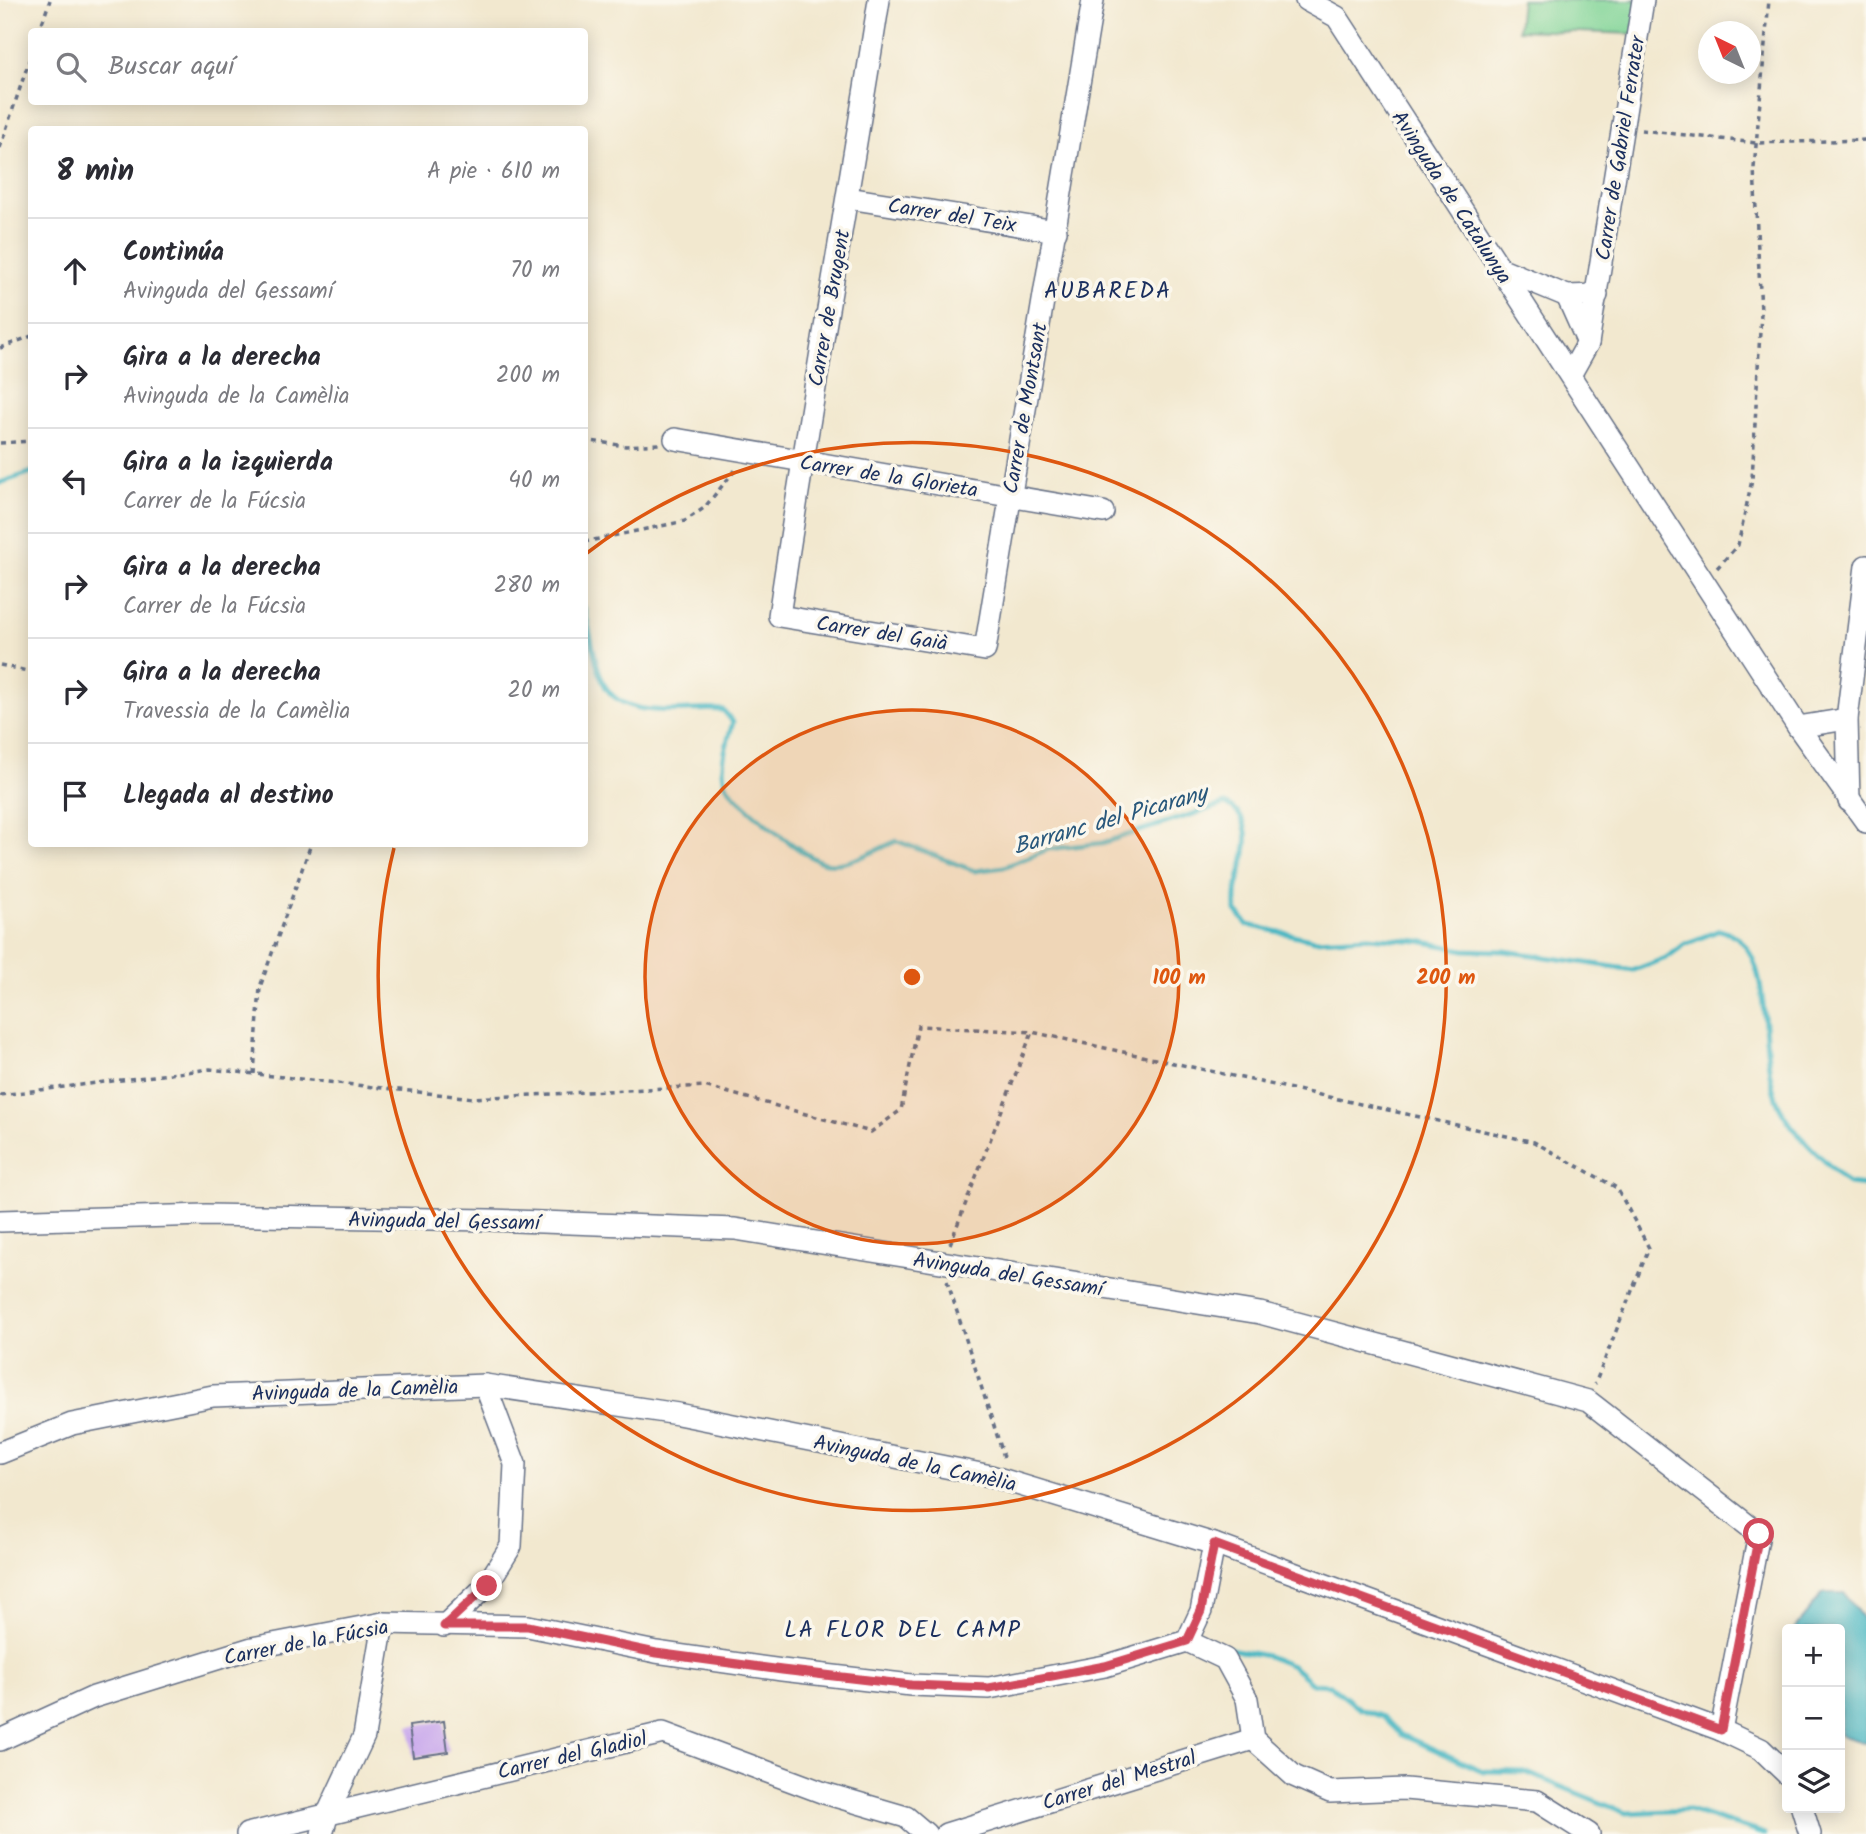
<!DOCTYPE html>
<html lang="es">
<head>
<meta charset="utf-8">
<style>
	body { margin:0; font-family:Kalam,sans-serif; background:#f2f2f3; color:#2b2b33 }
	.controls { position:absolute; right:21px; bottom:21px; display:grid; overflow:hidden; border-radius:7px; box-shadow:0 4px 18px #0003 }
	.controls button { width:63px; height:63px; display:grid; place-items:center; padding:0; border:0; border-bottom:2px solid #e1e1e2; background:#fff; color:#2b2b33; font:35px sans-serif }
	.compass { position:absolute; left:1698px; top:21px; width:63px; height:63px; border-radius:50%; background:#fff; box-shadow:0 4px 18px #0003; rotate:317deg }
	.stop { position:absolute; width:21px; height:21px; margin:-16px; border:5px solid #d1495b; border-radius:50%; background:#fff }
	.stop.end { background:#d1495b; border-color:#fff; box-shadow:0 2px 7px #0008 }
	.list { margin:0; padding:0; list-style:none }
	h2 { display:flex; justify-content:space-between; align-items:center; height:91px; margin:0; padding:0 28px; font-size:30px }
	h2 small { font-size:23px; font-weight:400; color:#7c7c81 }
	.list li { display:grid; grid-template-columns:46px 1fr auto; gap:21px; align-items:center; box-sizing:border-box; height:105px; padding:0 28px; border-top:2px solid #e1e1e2 }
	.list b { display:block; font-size:26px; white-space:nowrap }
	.list p { margin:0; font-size:23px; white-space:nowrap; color:#7c7c81 }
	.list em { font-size:23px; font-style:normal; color:#7c7c81 }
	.icon { flex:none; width:38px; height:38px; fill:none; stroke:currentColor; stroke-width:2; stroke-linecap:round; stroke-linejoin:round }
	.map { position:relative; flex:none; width:1866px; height:1834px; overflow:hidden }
	.search { position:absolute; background:#fff; box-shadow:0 4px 18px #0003; left:28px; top:28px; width:560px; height:77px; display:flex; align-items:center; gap:18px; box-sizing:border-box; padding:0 24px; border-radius:7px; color:#7c7c81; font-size:26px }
	.panel { position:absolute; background:#fff; box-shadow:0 4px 18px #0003; left:28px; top:126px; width:560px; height:721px; border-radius:7px }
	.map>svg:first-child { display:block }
	.green { fill:#80d496; stroke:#4e827a; stroke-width:2 }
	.water { fill:#49b7c3; stroke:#327390; stroke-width:2 }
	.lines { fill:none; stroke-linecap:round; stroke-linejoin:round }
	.stream { stroke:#49b7c3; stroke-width:5 }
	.building { fill:#c5a2ec }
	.minor-casing { stroke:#667086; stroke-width:24 }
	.path { stroke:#667086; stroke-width:3.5; stroke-dasharray:5 5; stroke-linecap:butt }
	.minor { stroke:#fff; stroke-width:21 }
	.route { stroke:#d1495b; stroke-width:9 }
	.ring { fill:none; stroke:#de5710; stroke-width:3.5 }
	.labels { text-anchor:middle; stroke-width:7; stroke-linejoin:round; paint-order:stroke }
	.street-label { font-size:21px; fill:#1b2f5e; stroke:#fbf7ec }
	.neighbourhood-label { font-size:23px; letter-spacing:2px; fill:#1b2f5e; stroke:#fbf7ec }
	.water-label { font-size:23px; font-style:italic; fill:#29587c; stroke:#fbf7ec }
	.centre { fill:#de5710; stroke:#fbf7ec; stroke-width:3.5 }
	.ring-label { font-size:21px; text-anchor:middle; font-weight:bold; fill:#de5710; stroke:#fbf7ec; stroke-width:7; stroke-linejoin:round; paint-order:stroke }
</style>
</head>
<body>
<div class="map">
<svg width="1866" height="1834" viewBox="0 0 1866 1834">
	<rect width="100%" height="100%" fill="#fbf7ec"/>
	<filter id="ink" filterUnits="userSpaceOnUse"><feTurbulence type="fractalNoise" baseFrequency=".0143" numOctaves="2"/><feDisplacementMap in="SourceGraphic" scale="14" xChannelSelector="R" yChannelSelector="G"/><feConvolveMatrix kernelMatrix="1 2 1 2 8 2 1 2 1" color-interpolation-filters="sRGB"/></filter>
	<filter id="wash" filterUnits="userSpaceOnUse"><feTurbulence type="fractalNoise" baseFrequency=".00686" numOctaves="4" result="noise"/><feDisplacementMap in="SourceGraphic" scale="28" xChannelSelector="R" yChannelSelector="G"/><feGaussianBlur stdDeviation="1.57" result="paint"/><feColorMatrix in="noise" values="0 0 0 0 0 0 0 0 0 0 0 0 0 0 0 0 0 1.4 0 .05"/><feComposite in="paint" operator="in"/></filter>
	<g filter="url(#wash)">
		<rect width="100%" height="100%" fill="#f2e8cf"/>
		<!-- green -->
		<polygon class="green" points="1521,0 1641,0 1638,34 1518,30"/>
		<!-- water -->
		<polygon class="water" points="1823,1593 1844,1593 1866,1623 1866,1743 1840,1735 1840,1629 1794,1629"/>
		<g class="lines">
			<!-- stream -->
			<g class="stream">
				<polyline points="0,483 32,472"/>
				<path d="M 584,608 C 590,631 593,655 601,677 C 617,725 685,706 723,710 L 733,722 C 728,740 718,766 726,784 C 735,802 808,861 826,863 C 850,867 876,849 897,841 L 975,871 L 1004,867 L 1049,849 L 1102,843 L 1225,804 C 1258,819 1245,856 1238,883 C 1235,892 1236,902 1236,911 L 1248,925 L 1315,940 L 1368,937 L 1419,941 L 1464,950 L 1505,951 L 1634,970 L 1666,958 L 1685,944 L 1720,930 C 1726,932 1735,935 1739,939 C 1777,973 1755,1068 1783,1113 C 1799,1140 1827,1162 1848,1184 L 1866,1186"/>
				<polyline points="1230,1649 1267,1656 1292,1666 1313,1684 1330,1685 1360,1709 1383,1717 1402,1735 1483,1771 1525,1772 1626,1813 1689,1810 1764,1834"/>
			</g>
		</g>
		<g id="blocks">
			<!-- building -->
			<polygon class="building" points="444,1721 448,1752 413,1757 409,1726"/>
		</g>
	</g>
	<g filter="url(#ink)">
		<use href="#blocks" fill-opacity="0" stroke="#667086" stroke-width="2"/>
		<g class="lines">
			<!-- minor casing -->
			<g class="minor-casing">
				<g id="minor">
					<path d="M 879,0 C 847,206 809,410 779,616 L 985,650 L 1093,0"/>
					<polyline points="1306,0 1337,17 1798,727 1866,822"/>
					<polyline points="848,198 1056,231"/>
					<polyline points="1497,267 1567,296 1597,295"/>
					<polyline points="1567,296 1588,343"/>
					<polyline points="1570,375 1588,343 1643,0"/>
					<polyline points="675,439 1103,512"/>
					<polyline points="1798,727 1847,719"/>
					<polyline points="1849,801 1847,719 1866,566"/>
					<polyline points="0,1221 206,1215 489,1220 735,1229 1260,1313 1588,1401 1759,1534 1721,1730"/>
					<polyline points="0,1453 72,1424 213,1396 485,1385 678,1414 991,1476 1214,1544 1721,1730 1761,1749 1787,1774"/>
					<polyline points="444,1626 487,1585 511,1546 515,1464 485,1385"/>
					<polyline points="1187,1641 1225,1659 1247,1699 1253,1739 1294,1776 1330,1792 1405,1789 1537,1801 1589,1834"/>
					<polyline points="0,1740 94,1697 252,1648 383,1623 528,1626 656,1652 782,1670 911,1685 989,1688 1105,1666 1187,1641 1201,1611 1214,1544"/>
					<polyline points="1802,1808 1810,1834"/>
					<polyline points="247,1834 663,1733 824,1793 906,1817 926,1834"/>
					<polyline points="322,1834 328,1813 364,1736 383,1623"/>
					<polyline points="946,1834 1253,1739"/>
				</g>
			</g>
			<!-- path -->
			<g class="path">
				<polyline points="39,32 50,0"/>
				<polyline points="1641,130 1756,143 1866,140"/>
				<polyline points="0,148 32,52"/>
				<polyline points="0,348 32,336"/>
				<polyline points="584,440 626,446 659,444"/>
				<polyline points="0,443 32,441"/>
				<polyline points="584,542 685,521 704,508 736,469"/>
				<polyline points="1717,568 1738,545 1752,480 1761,312 1754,168 1769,0"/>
				<polyline points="0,665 32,672"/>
				<polyline points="254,1074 260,987 311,844"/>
				<polyline points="0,1095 210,1069 473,1098 704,1086 871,1132 901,1110 918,1026 1032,1032 1534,1142 1617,1188 1649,1248 1595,1384"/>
				<polyline points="950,1244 1032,1032"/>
				<polyline points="947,1281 1005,1460"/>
			</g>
			<!-- minor -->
			<use href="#minor" class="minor"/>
		</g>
	</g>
	<g class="lines" filter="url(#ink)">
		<!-- route -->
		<polyline class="route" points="487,1586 444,1626 528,1626 656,1653 782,1670 911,1685 989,1688 1105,1666 1187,1641 1201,1611 1214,1544 1721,1730 1759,1534"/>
	</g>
	<!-- distance rings -->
	<circle cx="912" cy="977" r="267" fill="#de5710" fill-opacity=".12"/>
	<g class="ring">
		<circle cx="912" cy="977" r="267"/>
		<path d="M587 553A534 534 0 1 1 394 848"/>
	</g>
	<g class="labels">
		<!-- street labels -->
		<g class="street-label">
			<text transform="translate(1620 148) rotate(-81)" y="7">Carrer de Gabriel Ferrater</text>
			<text transform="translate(1452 197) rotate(57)" y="7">Avinguda de Catalunya</text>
			<text transform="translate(952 215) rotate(9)" y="7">Carrer del Teix</text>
			<text transform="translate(829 308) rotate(-80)" y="7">Carrer de Brugent</text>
			<text transform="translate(1025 408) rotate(-80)" y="7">Carrer de Montsant</text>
			<text transform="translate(889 476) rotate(9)" y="7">Carrer de la Glorieta</text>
			<text transform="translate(882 633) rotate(9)" y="7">Carrer del Gaià</text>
			<text transform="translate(444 1221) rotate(1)" y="7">Avinguda del Gessamí</text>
			<text transform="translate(1008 1274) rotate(9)" y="7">Avinguda del Gessamí</text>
			<text transform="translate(355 1390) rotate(-2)" y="7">Avinguda de la Camèlia</text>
			<text transform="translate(915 1463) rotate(12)" y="7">Avinguda de la Camèlia</text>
			<text transform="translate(306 1642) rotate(-11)" y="7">Carrer de la Fúcsia</text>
			<text transform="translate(572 1755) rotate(-13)" y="7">Carrer del Gladiol</text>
			<text transform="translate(1119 1780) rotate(-17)" y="7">Carrer del Mestral</text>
		</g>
		<!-- neighbourhood labels -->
		<g class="neighbourhood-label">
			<text x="1108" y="298">AUBAREDA</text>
			<text x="903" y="1637">LA FLOR DEL CAMP</text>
		</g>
		<!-- water labels -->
		<g class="water-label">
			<text transform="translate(1110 819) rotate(-16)" y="8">Barranc del Picarany</text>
		</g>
	</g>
	<circle cx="912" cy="977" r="10" class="centre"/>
	<g class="ring-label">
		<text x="1179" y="984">100 m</text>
		<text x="1446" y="984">200 m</text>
	</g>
</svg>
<div class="controls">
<button>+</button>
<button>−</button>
<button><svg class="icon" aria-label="layers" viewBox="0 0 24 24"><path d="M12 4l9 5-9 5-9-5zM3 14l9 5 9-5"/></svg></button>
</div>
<svg class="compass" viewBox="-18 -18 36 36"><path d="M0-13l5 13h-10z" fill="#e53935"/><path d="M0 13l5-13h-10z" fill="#7c7c81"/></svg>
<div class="stop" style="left:1759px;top:1534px"></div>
<div class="stop end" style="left:487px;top:1586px"></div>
<div class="search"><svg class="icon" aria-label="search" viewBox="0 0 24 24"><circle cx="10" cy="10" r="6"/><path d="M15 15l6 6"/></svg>Buscar aquí</div>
<section class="panel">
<h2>8 min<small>A pie · 610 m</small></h2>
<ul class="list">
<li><svg class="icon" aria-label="ahead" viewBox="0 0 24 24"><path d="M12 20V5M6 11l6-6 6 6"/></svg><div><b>Continúa</b><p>Avinguda del Gessamí</p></div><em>70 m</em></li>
<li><svg class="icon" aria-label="right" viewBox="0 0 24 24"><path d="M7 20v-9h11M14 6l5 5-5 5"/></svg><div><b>Gira a la derecha</b><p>Avinguda de la Camèlia</p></div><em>200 m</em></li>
<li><svg class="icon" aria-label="left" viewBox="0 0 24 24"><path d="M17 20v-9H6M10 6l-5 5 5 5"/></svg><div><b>Gira a la izquierda</b><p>Carrer de la Fúcsia</p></div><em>40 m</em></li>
<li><svg class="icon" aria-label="right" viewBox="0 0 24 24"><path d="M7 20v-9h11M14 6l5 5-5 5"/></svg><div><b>Gira a la derecha</b><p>Carrer de la Fúcsia</p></div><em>280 m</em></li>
<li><svg class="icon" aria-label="right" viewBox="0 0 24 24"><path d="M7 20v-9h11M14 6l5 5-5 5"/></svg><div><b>Gira a la derecha</b><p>Travessia de la Camèlia</p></div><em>20 m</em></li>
<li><svg class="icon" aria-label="arrive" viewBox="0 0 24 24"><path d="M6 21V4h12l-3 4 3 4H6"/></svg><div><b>Llegada al destino</b></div></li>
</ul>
</section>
</div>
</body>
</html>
